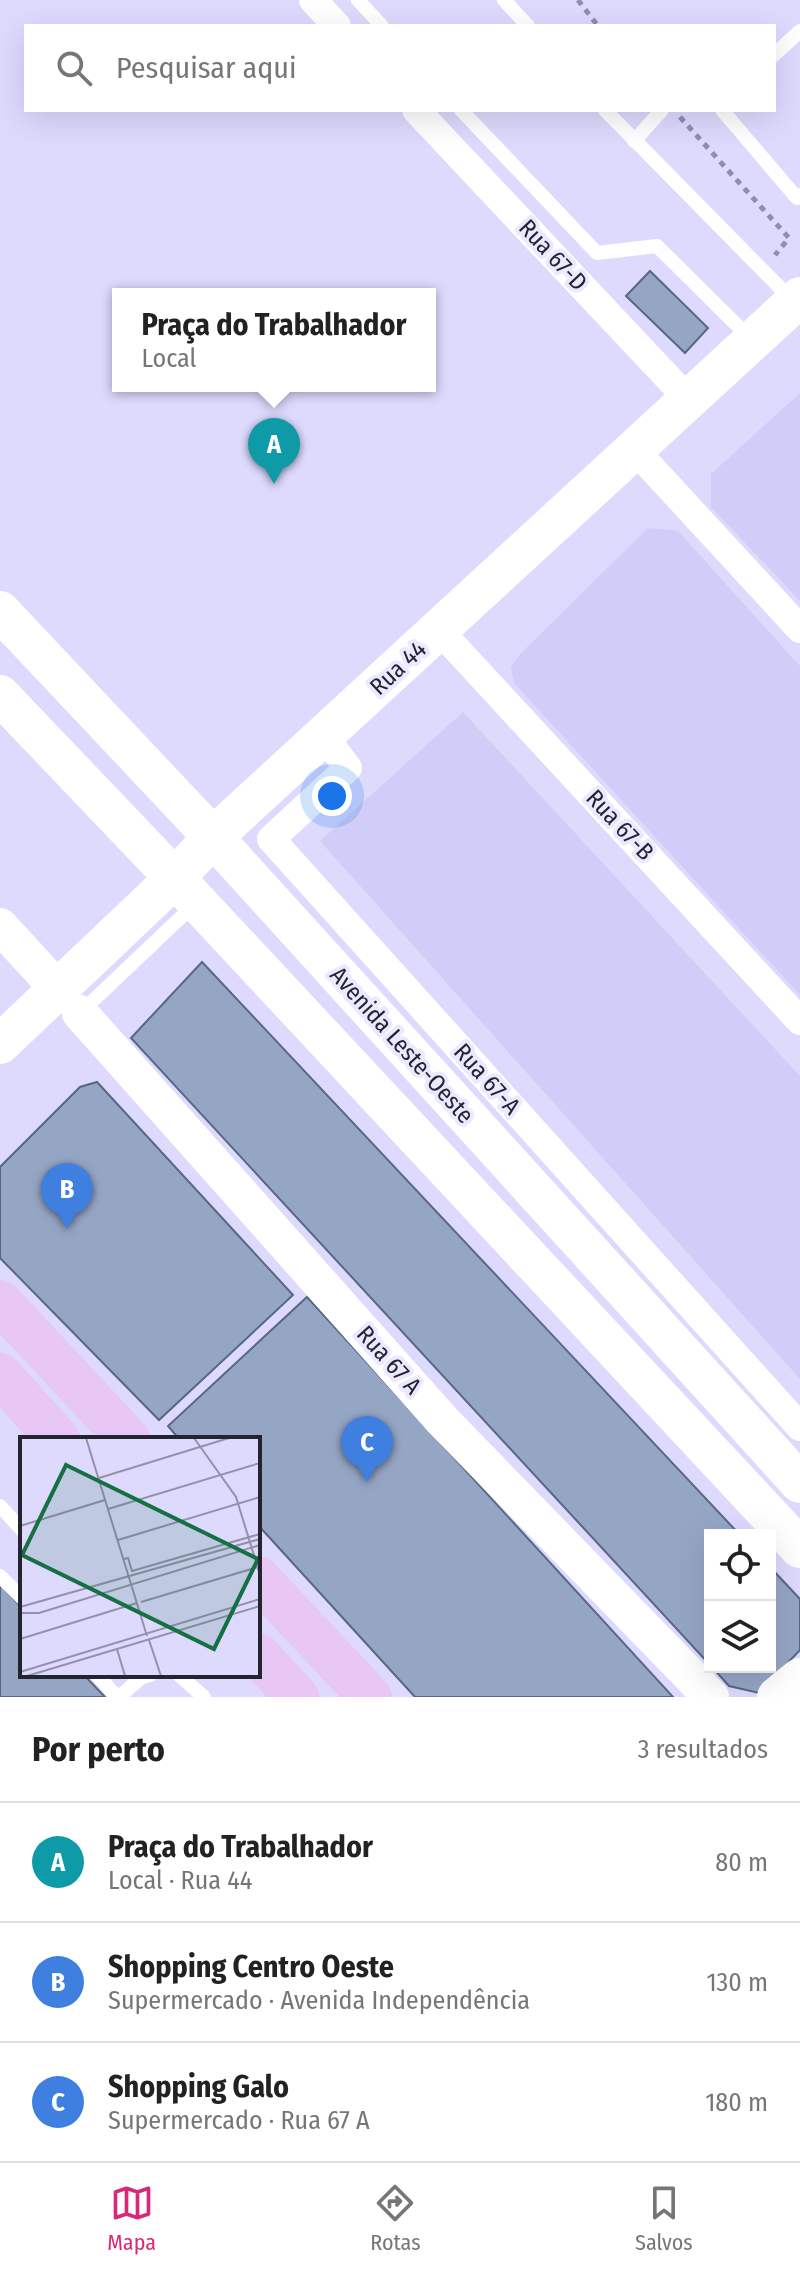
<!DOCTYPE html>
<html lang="pt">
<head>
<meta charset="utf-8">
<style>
	body { margin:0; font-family:"Fira Sans Condensed",sans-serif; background:#f6f6f6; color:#222 }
	.controls { position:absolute; right:24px; bottom:24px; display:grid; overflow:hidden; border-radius:0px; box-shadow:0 8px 32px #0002 }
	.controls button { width:72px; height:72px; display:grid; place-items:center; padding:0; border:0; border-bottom:2px solid #e0e0e0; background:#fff; color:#222; font:40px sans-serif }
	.you { position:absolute; left:332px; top:796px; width:28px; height:28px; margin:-20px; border:6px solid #fff; border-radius:50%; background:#1a73e8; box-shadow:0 0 0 12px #1a73e833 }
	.badge { display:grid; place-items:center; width:52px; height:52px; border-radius:50%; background:#db2777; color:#fff; font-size:26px; font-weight:700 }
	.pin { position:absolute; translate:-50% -66px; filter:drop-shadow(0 2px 4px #0008) }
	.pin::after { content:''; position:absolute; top:42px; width:28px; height:24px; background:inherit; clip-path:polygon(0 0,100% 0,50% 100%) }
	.popup { position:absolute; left:112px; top:288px; width:324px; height:104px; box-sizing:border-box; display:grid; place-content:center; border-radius:0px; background:#fff; filter:drop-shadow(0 2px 6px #0005); font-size:26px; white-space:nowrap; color:#767676 }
	.popup b { font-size:30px; color:#222 }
	.popup::after { content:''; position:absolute; left:50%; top:100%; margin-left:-16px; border:16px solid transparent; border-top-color:#fff }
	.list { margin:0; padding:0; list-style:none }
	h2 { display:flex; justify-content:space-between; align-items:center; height:104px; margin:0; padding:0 32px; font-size:34px }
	h2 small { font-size:26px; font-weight:400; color:#767676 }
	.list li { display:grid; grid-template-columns:52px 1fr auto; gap:24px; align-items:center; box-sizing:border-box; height:120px; padding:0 32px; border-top:2px solid #e0e0e0 }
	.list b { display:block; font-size:30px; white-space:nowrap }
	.list p { margin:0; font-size:26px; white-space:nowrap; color:#767676 }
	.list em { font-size:26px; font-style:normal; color:#767676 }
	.icon { flex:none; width:44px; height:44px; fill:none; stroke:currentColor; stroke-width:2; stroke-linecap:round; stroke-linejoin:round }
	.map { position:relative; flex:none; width:800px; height:1697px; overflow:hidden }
	.search { position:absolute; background:#fff; box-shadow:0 8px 32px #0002; left:24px; right:24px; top:24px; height:88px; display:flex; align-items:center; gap:20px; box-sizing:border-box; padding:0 28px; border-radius:0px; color:#767676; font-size:30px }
	.sheet { height:464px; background:#fff }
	nav { display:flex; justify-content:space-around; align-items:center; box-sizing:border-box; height:112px; border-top:2px solid #e0e0e0; background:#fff; font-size:22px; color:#767676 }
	nav a { display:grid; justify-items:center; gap:4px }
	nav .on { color:#db2777 }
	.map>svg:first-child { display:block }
	.built { fill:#d1cdf8 }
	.building { fill:#95a6c5; stroke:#586784; stroke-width:2 }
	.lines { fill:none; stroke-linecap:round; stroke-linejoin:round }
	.path { stroke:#908ea9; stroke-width:5; stroke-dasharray:6 6; stroke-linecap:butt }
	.service { stroke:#fff; stroke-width:14 }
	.minor { stroke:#fff; stroke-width:28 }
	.tertiary { stroke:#fff; stroke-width:36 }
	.secondary { stroke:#fff; stroke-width:40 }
	.primary { stroke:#e8c7f5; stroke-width:44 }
	.labels { text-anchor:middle; stroke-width:8; stroke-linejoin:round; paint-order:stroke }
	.street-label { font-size:24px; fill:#242330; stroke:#ebe9ff }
	.inset-road { fill:none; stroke:#9391ac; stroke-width:2 }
	.view { fill:#167044; fill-opacity:0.15; stroke:#167044; stroke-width:4 }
	.inset-edge { fill:none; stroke:#242330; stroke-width:4 }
</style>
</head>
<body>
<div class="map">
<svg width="800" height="1697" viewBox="0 0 800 1697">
	<rect width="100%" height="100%" fill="#dddafe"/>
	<!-- built -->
	<g class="built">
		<polygon points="800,393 800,601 711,507 711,474"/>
		<polygon points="648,528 678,531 800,666 800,995 514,683 511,667 520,654"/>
		<polygon points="463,712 800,1076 800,1379 320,841"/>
	</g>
	<!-- building -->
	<g class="building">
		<polygon points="650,271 708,328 685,353 626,296"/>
		<polygon points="202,962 740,1535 710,1535 710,1665 131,1038"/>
		<polygon points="97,1082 293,1295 159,1420 0,1258 0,1167 80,1087"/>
		<polygon points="307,1297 673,1697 415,1697 258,1525 258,1439 179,1439 168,1426"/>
		<polygon points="770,1567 800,1599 800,1650 759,1693 729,1686 712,1667 770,1667"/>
		<polygon points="0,1584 22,1608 22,1675 84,1675 105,1697 0,1697"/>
	</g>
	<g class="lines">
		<!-- path -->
		<g class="path">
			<polyline points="578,0 598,26"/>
			<polyline points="680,117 789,238 775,255"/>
		</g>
		<!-- service -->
		<g class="service">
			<polyline points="358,0 382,26"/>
			<polyline points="504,0 528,26"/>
			<polyline points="774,55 800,31"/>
			<polyline points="461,110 597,253 657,246 752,340"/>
			<polyline points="605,110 791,299"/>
			<polyline points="722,110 797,198 800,195"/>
			<polyline points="634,141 662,110"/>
			<polyline points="81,1012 197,902"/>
			<polyline points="0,1506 22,1530"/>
			<polyline points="0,1576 22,1598"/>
			<polyline points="97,1675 117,1697"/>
			<polyline points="179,1675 204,1697"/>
			<polyline points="119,1697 142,1677 150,1675"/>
		</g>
		<!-- minor -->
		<g class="minor">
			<polyline points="313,0 337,26"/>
			<polyline points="416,110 689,400"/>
			<polyline points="635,450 800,629"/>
			<polyline points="439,630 800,1021"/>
			<polyline points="324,736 348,768 271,839 800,1427"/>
		</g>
		<!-- tertiary -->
		<g class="tertiary">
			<polyline points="0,926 57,988"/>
			<polyline points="80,1013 442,1420 711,1697"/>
		</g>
		<!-- secondary -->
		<g class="secondary">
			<polyline points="0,611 213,837 800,1483"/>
			<polyline points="0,695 186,890 800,1548"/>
			<polyline points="0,1044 175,878 213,837 800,297"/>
			<polyline points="777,1697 800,1678"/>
		</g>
		<!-- primary -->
		<g class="primary">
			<polyline points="0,1302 128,1439"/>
			<polyline points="0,1375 58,1439"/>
			<polyline points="258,1578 370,1697"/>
			<polyline points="258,1655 297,1697"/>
		</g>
	</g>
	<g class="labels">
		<!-- street labels -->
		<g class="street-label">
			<text transform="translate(553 255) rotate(47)" y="8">Rua 67-D</text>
			<text transform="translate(398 668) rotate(-43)" y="8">Rua 44</text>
			<text transform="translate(620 825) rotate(47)" y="8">Rua 67-B</text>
			<text transform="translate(402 1045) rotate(48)" y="8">Avenida Leste-Oeste</text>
			<text transform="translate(487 1079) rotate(48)" y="8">Rua 67-A</text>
			<text transform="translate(389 1360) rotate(48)" y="8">Rua 67 A</text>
		</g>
	</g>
	<!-- overview -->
	<g transform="translate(20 1437)">
		<rect width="240" height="240" fill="#dddafe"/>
		<path class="inset-road" d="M 66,1 L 127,199M 174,1 L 216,60 L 240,138M 79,41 L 209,1M 88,72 L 240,26M 0,89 L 85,63M 98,103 L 240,60M 104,122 L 108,121 L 112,134 L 240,97M 121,165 L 238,130M 0,170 L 240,102M 0,176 L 19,176 L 240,108M 0,202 L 117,166M 129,203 L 141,239M 97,212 L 105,239M 0,235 L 240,162M 7,239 L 240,169"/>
		<path class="view" d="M 46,28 L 238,122 L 194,212 L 2,118 Z"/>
		<rect width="240" height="240" class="inset-edge"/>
	</g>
</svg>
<div class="controls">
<button><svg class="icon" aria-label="locate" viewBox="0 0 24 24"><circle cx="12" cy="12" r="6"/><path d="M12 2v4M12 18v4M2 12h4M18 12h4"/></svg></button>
<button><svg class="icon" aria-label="layers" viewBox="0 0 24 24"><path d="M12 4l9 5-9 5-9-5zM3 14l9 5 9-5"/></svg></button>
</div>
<div class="you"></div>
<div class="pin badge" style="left:274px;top:484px;background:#0f9aa8">A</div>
<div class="popup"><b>Praça do Trabalhador</b>Local</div>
<div class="pin badge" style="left:67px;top:1229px;background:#3f7fe0">B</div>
<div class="pin badge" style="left:367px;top:1482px;background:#3f7fe0">C</div>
<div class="search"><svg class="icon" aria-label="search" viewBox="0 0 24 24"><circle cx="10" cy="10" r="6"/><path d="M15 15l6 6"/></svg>Pesquisar aqui</div>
</div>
<section class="sheet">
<h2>Por perto<small>3 resultados</small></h2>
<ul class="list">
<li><span class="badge" style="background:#0f9aa8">A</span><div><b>Praça do Trabalhador</b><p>Local · Rua 44</p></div><em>80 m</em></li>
<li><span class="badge" style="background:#3f7fe0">B</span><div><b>Shopping Centro Oeste</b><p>Supermercado · Avenida Independência</p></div><em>130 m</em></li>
<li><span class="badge" style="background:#3f7fe0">C</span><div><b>Shopping Galo</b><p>Supermercado · Rua 67 A</p></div><em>180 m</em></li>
</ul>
</section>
<nav>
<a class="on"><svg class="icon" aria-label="map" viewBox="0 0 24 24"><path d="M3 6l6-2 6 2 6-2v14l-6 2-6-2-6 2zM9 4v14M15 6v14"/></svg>Mapa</a>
<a><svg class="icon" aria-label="directions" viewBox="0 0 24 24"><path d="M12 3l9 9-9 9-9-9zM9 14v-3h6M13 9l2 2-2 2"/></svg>Rotas</a>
<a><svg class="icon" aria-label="saved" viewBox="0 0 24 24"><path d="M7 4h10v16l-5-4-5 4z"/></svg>Salvos</a>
</nav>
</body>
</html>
